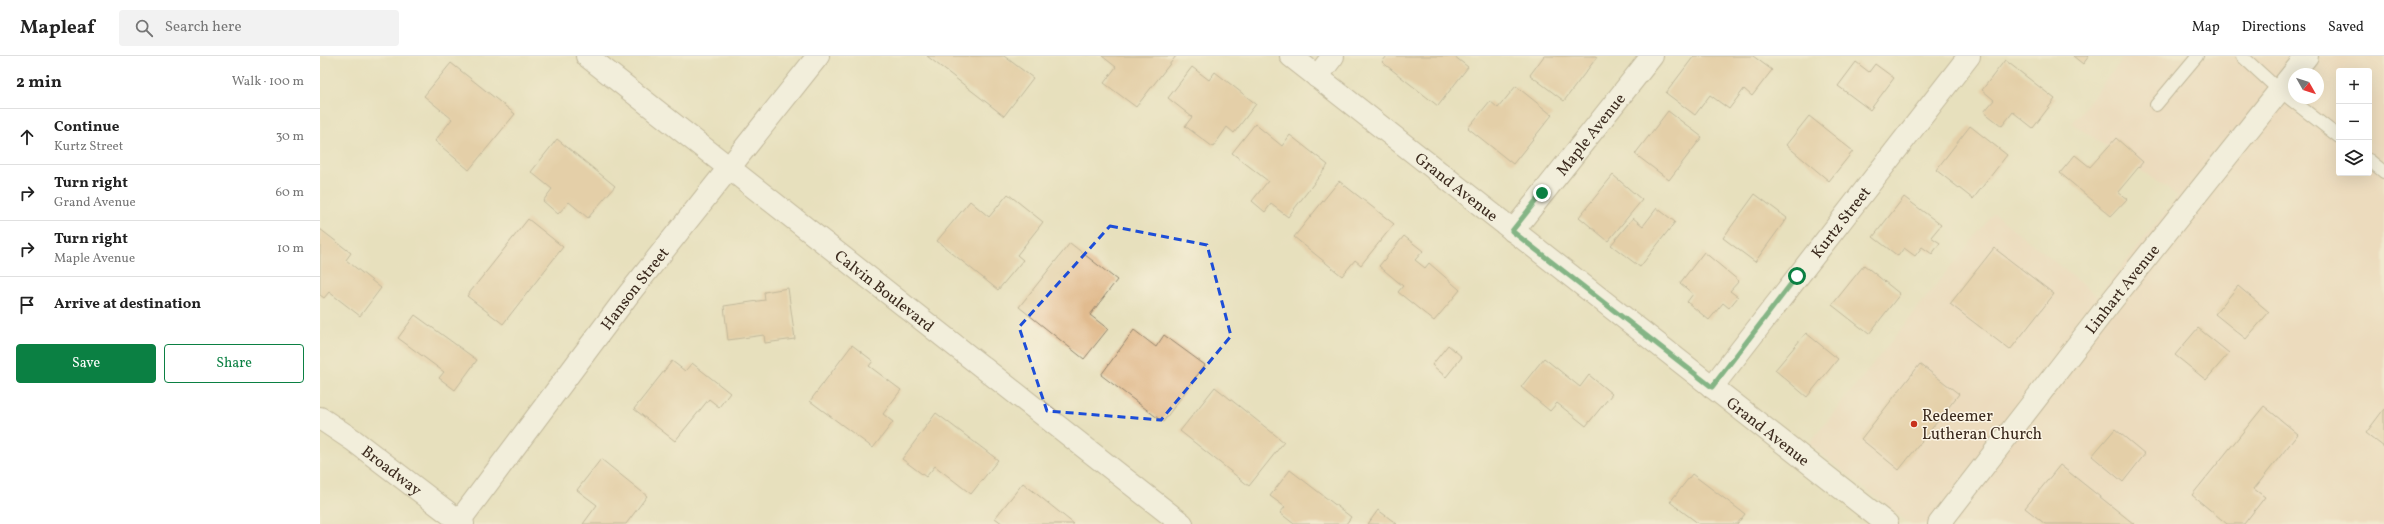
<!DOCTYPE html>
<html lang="en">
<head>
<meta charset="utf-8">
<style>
	body { margin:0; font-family:Vollkorn,serif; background:#f2f2f2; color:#222 }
	.controls { position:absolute; right:12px; top:12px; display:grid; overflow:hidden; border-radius:4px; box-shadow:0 4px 16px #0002 }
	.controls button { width:36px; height:36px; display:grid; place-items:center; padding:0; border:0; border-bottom:1px solid #e0e0e0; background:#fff; color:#222; font:20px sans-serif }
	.compass { position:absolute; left:1968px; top:12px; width:36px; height:36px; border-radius:50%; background:#fff; box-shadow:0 4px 16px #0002; rotate:129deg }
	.stop { position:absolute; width:12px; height:12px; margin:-9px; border:3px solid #0b8043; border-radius:50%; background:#fff }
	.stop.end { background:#0b8043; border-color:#fff; box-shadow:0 1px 4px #0008 }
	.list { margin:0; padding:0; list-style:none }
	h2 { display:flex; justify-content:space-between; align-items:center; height:52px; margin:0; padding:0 16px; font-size:17px }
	h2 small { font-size:13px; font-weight:400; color:#767676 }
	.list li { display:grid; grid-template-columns:26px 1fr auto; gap:12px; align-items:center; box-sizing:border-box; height:56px; padding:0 16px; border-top:1px solid #e0e0e0 }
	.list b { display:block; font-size:15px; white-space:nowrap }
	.list p { margin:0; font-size:13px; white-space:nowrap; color:#767676 }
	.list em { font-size:13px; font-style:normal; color:#767676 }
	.actions { display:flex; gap:8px; padding:12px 16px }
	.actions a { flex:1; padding:9px 0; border:1px solid #0b8043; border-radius:4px; text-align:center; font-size:14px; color:#0b8043 }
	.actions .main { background:#0b8043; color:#fff }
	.icon { flex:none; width:22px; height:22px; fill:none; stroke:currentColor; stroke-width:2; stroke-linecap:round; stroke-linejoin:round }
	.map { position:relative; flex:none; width:2064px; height:468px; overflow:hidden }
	header { display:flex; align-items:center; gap:24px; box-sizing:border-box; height:56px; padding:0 20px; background:#fff; border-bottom:1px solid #e0e0e0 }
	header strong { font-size:19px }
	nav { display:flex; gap:22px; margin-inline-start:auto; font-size:14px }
	.search { width:280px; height:36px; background:#f2f2f2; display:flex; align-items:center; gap:10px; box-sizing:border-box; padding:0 14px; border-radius:4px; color:#767676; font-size:15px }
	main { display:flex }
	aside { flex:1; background:#fff }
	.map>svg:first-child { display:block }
	.built { fill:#f1d5bd; fill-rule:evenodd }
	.building { fill:#e1bb8f }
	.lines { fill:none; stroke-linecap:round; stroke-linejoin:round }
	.service-casing { stroke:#91856e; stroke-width:14 }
	.minor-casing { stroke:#91856e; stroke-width:24 }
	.tertiary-casing { stroke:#91856e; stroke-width:24 }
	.service { stroke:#fff; stroke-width:12 }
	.minor { stroke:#fff; stroke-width:22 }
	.tertiary { stroke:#fff; stroke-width:22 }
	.route { stroke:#0b8043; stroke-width:5 }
	.marked { fill:none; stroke:#1d4ed8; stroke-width:3; stroke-dasharray:8 5; stroke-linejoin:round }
	.poi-dot { fill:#c8321e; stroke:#fcf5e5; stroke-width:1.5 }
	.labels { text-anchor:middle; stroke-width:3; stroke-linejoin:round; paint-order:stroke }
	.street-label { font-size:16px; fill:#3b2a1e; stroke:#fcf5e5 }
	.poi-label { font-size:16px; fill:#3b2a1e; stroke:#fcf5e5; text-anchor:start }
</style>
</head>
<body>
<header>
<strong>Mapleaf</strong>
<div class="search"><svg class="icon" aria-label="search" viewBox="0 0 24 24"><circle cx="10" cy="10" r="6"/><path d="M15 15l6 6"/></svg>Search here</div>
<nav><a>Map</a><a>Directions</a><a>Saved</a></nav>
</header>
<main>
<aside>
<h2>2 min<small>Walk · 100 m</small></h2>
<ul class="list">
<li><svg class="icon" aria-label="ahead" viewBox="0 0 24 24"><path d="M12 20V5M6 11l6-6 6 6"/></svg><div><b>Continue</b><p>Kurtz Street</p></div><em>30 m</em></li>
<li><svg class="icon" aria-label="right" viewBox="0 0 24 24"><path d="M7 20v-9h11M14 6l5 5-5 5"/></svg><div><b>Turn right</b><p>Grand Avenue</p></div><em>60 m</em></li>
<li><svg class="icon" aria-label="right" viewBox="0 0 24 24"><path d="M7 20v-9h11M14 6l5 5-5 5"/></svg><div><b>Turn right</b><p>Maple Avenue</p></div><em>10 m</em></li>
<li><svg class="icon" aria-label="arrive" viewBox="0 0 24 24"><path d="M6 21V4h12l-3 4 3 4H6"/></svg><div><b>Arrive at destination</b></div></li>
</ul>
<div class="actions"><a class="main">Save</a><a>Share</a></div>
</aside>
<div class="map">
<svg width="2064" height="468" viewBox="0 0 2064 468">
	<rect width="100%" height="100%" fill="#fcf5e5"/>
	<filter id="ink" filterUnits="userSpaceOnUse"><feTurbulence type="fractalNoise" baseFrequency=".025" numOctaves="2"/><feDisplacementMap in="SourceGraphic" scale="8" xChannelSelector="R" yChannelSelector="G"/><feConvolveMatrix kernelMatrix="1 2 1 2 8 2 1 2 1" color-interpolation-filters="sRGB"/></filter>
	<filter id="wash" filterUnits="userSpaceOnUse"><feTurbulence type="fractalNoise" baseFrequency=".012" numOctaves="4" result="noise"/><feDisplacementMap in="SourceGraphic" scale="16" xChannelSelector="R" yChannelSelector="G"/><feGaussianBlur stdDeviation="0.9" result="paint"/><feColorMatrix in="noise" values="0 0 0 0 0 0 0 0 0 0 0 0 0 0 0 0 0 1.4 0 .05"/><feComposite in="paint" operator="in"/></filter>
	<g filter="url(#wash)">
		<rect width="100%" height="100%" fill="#e7e0bd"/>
		<!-- built -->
		<path class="built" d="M 1798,0 L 2064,0 L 2064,468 L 1590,468 L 1489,388 L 1674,157 L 1778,241 L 1858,140 L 1752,67 L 1802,4 ZM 2019,15 L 2049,15 L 2049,117 L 2019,117 ZM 1974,18 L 1998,18 L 1998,42 L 1974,42 Z"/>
		<g id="blocks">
			<!-- building -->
			<g class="building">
				<polygon points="607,0 684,0 713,22 684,60"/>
				<polygon points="782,0 856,0 816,51 784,27 796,11"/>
				<polygon points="1067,0 1134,0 1148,11 1118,50 1062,6"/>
				<polygon points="1224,0 1275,0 1277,1 1244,45 1210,19"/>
				<polygon points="1374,0 1433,0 1452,14 1432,40 1424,33 1409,53 1390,39 1375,59 1346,37"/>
				<polygon points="1753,0 1769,0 1763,8"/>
				<polygon points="1685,4 1735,43 1713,72 1693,56 1682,70 1664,56 1674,44 1662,34"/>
				<polygon points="1536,6 1549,16 1555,8 1574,22 1550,54 1518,30"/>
				<polygon points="131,7 195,58 149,114 115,85 132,63 104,40"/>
				<polygon points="872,11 889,24 895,16 936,48 914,77 907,71 893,91 865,70 872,61 848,42"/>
				<polygon points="1196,30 1232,59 1193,108 1148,72 1170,45 1178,52"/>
				<polygon points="1348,55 1382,81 1349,124 1315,98"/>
				<polygon points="1489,60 1533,95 1509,125 1466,89"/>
				<polygon points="935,68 962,90 970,79 1008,109 968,161 951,148 945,156 932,145 948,125 912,97"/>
				<polygon points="1650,70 1687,99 1653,143 1616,114"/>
				<polygon points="1796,82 1823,106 1798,136 1807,143 1791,160 1740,117 1755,99 1770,111"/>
				<polygon points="237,83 295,130 268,162 249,146 238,158 223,145 232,133 211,116"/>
				<polygon points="1293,119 1322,144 1288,185 1259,161"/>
				<polygon points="1019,125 1074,168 1041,209 1035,204 1022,220 974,181"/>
				<polygon points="688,138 723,166 697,199 703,204 678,234 617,185 650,145 669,161"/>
				<polygon points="1435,138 1467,162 1435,206 1403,182"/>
				<polygon points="1584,141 1621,169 1611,181 1620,187 1612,198 1602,191 1595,200 1584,192 1578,200 1553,181"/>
				<polygon points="1337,152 1355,166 1320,211 1291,189 1313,162 1323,170"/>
				<polygon points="208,163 243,191 183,268 147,240"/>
				<polygon points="0,173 31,197 26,204 61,232 40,260 9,236 4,242 0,239"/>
				<polygon points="1084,180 1103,195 1095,204 1105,212 1109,207 1140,234 1114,265 1078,236 1083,230 1059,210"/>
				<polygon points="750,187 797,224 770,259 788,273 764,303 699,251"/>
				<polygon points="1674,192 1734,238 1690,294 1630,248"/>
				<polygon points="1384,196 1419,225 1410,235 1418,241 1409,252 1403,247 1389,264 1367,246 1373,238 1360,227"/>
				<polygon points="1544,209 1580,238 1549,278 1512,249"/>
				<polygon points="1918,230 1949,256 1926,283 1895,258"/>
				<polygon points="468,232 475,283 445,287 444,279 408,284 404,250 445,244 444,236"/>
				<polygon points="95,259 157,304 135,334 119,322 124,316 78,282"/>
				<polygon points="1878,272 1909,297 1886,324 1855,299"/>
				<polygon points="814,274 836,291 844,279 885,309 843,366 781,319"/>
				<polygon points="1486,277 1518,303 1487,341 1455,314"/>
				<polygon points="532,289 553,305 549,310 581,334 563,358 573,366 553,392 490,345"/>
				<polygon points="1128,289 1142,301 1126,321 1112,309"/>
				<polygon points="1224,302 1260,331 1269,319 1292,338 1266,370 1237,347 1230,355 1201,331"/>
				<polygon points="352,305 365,315 372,307 410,337 399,351 389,343 355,385 314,353"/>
				<polygon points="1600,308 1639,338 1579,414 1541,383"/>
				<polygon points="895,331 964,386 929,430 860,375"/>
				<polygon points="1944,350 1978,378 1934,433 1945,441 1924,468 1907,468 1872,439"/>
				<polygon points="2064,353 2064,391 2046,377"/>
				<polygon points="616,357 678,404 651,438 615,410 606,421 582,403"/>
				<polygon points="1795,373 1825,398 1803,426 1772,400"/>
				<polygon points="281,403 327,440 306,468 263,468 277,449 257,434"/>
				<polygon points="1740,409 1814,468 1725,468 1705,452"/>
				<polygon points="970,414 1031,461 1026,468 974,468 960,457 965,451 950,440"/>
				<polygon points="1372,418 1425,458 1417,468 1379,468 1350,446"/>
				<polygon points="703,427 754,468 683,468 675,462"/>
				<polygon points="1058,454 1077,468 1048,468"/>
			</g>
		</g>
	</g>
	<g filter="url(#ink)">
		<use href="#blocks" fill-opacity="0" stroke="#91856e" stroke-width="1"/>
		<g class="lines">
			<!-- service casing -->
			<g class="service-casing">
				<g id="service">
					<polyline points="1922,0 1960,35 2019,81"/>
					<polyline points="1836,49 1877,0"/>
					<polyline points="2049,104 2064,116"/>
				</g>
			</g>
			<!-- minor casing -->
			<g class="minor-casing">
				<g id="minor">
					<path id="s1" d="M 267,0 L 862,468"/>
					<path id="s2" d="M 971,0 L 1567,468"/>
					<polyline points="997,21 1013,0"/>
					<path id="s3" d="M 1193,175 L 1332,0"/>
					<path id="s4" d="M 1392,331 L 1649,0"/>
					<path id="s5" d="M 1619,468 L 1790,247 L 1987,0"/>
				</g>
			</g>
			<!-- tertiary casing -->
			<g class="tertiary-casing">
				<g id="tertiary">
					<path id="s6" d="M 0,362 L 33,384 L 143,468"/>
					<path id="s7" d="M 137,468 L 308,239 L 498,0"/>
				</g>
			</g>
			<!-- service -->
			<use href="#service" class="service"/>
			<!-- minor -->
			<use href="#minor" class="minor"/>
			<!-- tertiary -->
			<use href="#tertiary" class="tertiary"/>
		</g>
	</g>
	<g class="lines" filter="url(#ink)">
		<!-- route -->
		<polyline class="route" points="1222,137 1192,175 1392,331 1477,220"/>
	</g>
	<!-- marked area -->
	<path d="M0 0H2064V468H0ZM 790,170 L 887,189 L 911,280 L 841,364 L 727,355 L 699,271 Z" fill="#e7e0bd" fill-opacity=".55" fill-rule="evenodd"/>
	<path class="marked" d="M 790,170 L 887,189 L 911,280 L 841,364 L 727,355 L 699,271 Z"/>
	<!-- markers -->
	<circle class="poi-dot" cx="1594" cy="368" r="4"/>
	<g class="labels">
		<!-- street labels -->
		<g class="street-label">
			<text dy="6" stroke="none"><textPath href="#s3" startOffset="124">Maple Avenue</textPath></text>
			<text dy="6" stroke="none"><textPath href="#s2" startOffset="211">Grand Avenue</textPath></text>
			<text dy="6" stroke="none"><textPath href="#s4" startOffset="209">Kurtz Street</textPath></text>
			<text dy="6" stroke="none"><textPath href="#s7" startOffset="295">Hanson Street</textPath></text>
			<text dy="6" stroke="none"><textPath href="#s5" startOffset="298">Linhart Avenue</textPath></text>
			<text dy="6" stroke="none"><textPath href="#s1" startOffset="379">Calvin Boulevard</textPath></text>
			<text dy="6" stroke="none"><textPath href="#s2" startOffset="607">Grand Avenue</textPath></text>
			<text dy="6" stroke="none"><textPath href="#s6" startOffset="89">Broadway</textPath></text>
		</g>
		<!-- poi labels -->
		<g class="poi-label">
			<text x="1602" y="365">Redeemer<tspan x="1602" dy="18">Lutheran Church</tspan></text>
		</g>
	</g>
</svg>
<div class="controls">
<button>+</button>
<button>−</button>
<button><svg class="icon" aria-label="layers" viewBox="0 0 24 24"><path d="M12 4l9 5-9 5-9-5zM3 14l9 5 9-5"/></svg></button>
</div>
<svg class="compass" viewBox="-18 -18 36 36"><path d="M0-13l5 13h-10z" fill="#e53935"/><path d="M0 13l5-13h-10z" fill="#767676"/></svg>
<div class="stop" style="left:1477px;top:220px"></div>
<div class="stop end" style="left:1222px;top:137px"></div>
</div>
</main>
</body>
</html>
